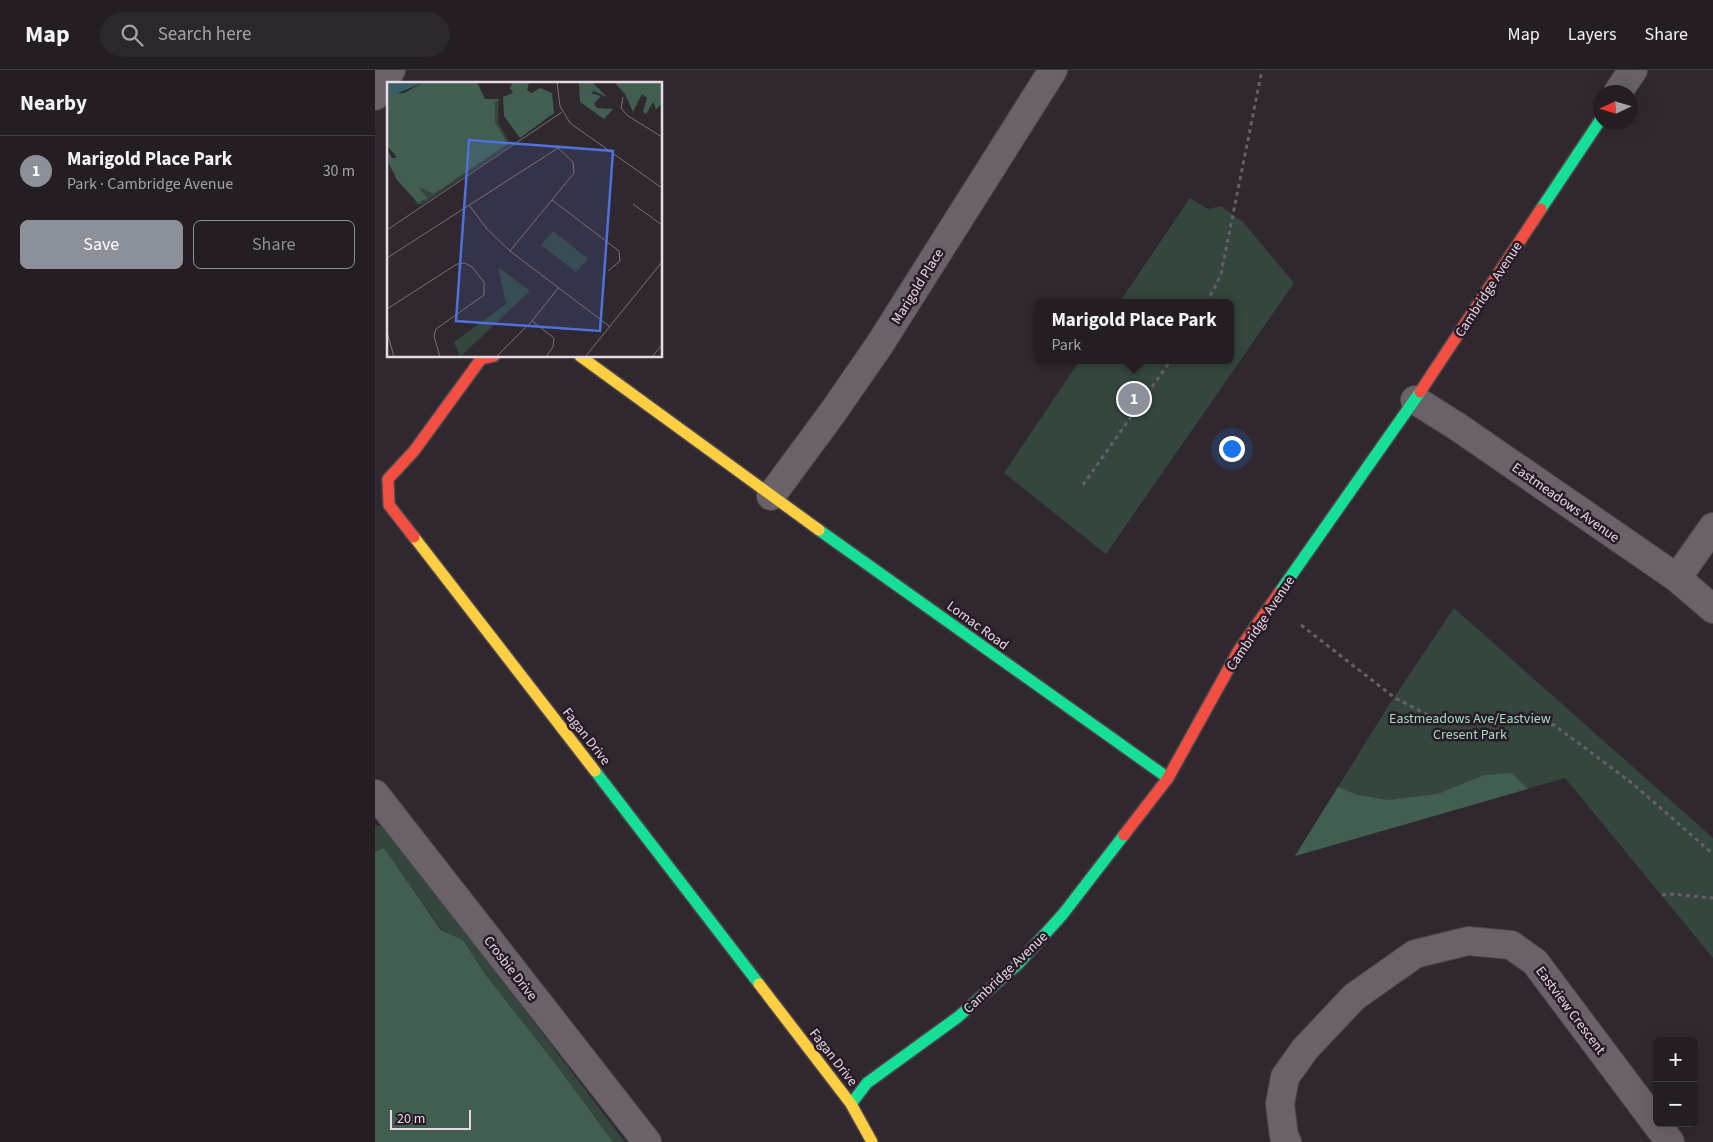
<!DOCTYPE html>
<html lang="en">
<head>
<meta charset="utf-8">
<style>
	body { margin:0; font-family:"Source Sans 3",sans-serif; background:#2c272b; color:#f1f3f6 }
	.controls { position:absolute; right:15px; bottom:15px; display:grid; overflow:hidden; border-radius:8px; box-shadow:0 5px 20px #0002 }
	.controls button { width:45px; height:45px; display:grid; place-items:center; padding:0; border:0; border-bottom:1px solid #413c41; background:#241e23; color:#f1f3f6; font:25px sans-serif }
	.compass { position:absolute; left:1218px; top:15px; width:45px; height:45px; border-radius:50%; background:#241e23; box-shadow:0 5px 20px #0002; rotate:266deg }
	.scale { position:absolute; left:15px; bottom:12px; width:81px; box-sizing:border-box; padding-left:5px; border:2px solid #e6dbe4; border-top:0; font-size:14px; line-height:18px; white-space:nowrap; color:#e6dbe4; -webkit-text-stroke:4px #291a28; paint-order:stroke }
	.you { position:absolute; left:856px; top:378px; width:18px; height:18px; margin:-12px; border:4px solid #fff; border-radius:50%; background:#1a73e8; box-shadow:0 0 0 8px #1a73e833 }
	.badge { display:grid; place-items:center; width:32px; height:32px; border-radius:50%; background:#8c9099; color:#fff; font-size:16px; font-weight:700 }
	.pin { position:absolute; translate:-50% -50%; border:2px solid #fff; box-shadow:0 1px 5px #0006 }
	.popup { position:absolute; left:659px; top:229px; width:200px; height:65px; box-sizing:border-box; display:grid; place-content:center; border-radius:8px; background:#241e23; filter:drop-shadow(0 1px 4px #0005); font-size:16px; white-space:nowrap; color:#a3a2a6 }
	.popup b { font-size:19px; color:#f1f3f6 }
	.popup::after { content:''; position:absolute; left:50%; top:100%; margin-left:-10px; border:10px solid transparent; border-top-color:#241e23 }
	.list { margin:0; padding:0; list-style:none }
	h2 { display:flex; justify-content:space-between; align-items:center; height:65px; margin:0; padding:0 20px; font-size:21px }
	h2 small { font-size:16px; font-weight:400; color:#a3a2a6 }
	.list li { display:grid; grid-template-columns:32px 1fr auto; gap:15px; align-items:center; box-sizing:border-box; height:70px; padding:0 20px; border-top:1px solid #413c41 }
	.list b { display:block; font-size:19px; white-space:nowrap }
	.list p { margin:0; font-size:16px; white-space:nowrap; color:#a3a2a6 }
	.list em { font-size:16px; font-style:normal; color:#a3a2a6 }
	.actions { display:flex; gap:10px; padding:15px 20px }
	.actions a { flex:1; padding:11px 0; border:1px solid #8c9099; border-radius:8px; text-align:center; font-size:18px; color:#8c9099 }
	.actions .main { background:#8c9099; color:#fff }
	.icon { flex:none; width:28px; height:28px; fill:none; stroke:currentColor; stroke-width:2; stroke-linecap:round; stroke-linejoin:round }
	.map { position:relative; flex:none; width:1338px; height:1072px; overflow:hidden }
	header { display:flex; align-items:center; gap:30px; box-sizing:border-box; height:70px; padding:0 25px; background:#241e23; border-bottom:1px solid #413c41 }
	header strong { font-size:24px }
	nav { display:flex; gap:28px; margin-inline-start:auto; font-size:18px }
	.search { width:350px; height:45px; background:#2c272b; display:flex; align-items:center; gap:12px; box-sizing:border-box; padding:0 18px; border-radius:28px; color:#a3a2a6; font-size:19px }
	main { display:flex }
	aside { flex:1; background:#241e23 }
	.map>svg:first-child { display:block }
	.green { fill:#34463e }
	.forest { fill:#425e51 }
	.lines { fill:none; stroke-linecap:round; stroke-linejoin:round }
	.street-casing { stroke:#4d464c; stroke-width:30 }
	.fast-casing { stroke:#4d464c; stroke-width:14 }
	.slow-casing { stroke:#4d464c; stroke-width:14 }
	.jam-casing { stroke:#4d464c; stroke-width:14 }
	.path { stroke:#665f65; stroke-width:3; stroke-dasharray:4 4; stroke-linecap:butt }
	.street { stroke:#696268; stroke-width:28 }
	.fast { stroke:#16e098; stroke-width:11 }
	.slow { stroke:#ffcf43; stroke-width:11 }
	.jam { stroke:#f24e42; stroke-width:11 }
	.labels { text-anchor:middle; stroke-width:5; stroke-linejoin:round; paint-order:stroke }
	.street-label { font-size:14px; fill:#e6dbe4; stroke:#291a28 }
	.park-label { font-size:14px; fill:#9fddbc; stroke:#291a28 }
	.inset-road { fill:none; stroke:#797077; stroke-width:1 }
	.view { fill:#4f71db; fill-opacity:0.15; stroke:#4f71db; stroke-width:2.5 }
	.inset-edge { fill:none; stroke:#e6dbe4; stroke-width:2.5 }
</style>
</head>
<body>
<header>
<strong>Map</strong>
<div class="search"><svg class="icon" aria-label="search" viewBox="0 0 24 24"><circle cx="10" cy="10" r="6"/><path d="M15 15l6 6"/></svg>Search here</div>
<nav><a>Map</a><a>Layers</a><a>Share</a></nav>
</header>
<main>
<aside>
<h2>Nearby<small></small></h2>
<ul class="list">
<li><span class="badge">1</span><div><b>Marigold Place Park</b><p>Park · Cambridge Avenue</p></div><em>30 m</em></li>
</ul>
<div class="actions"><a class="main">Save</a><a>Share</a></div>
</aside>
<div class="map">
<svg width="1338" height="1072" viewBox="0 0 1338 1072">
	<rect width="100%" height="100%" fill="#30282f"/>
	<!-- green -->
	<g class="green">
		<polygon points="815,128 833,139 846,136 868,152 919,213 731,484 629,403 705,290 855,290 855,233 744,233"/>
		<polygon points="1079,538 1338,768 1338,888 1190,708 920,786 1014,635"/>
		<polygon points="0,755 10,756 250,1072 238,1072 183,997 110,904 88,870 67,860 9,779 0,782"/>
	</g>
	<!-- forest -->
	<g class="forest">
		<polygon points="1136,703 1153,719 920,786 963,717 982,725 1014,730 1063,724 1109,705"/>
		<polygon points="9,778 66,860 88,870 110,904 183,997 238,1072 0,1072 0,782"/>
	</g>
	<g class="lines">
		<!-- street casing -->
		<g class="street-casing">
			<g id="street">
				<polyline points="1243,22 1258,0"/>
				<polyline points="0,26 16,0"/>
				<polyline points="1040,330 1083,357 1302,508 1338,539"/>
				<polyline points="396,426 458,342 505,274 678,0"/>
				<polyline points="1302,508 1338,457"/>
				<polyline points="0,724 272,1072"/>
				<polyline points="912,1072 909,1066 905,1034 910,1007 930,979 979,927 1040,884 1093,871 1136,875 1160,892 1295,1072"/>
			</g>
		</g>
		<!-- fast casing -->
		<g class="fast-casing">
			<g id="fast">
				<polyline points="1166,139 1226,49"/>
				<polyline points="444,460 793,708"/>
				<polyline points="904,523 1045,322"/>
				<polyline points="220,701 384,914"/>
				<polyline points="476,1034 492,1013 583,947 643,894 688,844 749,765"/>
			</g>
		</g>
		<!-- slow casing -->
		<g class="slow-casing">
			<g id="slow">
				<polyline points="205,286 444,460"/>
				<polyline points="39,467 220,701"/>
				<polyline points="384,914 476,1034 497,1072"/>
			</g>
		</g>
		<!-- jam casing -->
		<g class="jam-casing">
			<g id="jam">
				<polyline points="1045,322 1166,139"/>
				<polyline points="39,467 14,435 13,409 39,381 106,289 119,286"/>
				<polyline points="749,765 793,708 864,580 904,523"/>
			</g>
		</g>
		<!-- path -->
		<g class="path">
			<polyline points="832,233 846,204 887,0"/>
			<polyline points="708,415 796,290"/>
			<polyline points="926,555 1020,628 1055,646 1100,651 1143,651 1179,655 1257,713 1338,784"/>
			<polyline points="1287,825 1295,824 1338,828"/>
		</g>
		<!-- street -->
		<use href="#street" class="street"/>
		<!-- fast -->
		<use href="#fast" class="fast"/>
		<!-- slow -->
		<use href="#slow" class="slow"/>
		<!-- jam -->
		<use href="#jam" class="jam"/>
	</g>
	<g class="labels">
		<!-- street labels -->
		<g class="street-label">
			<text transform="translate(542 216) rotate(-58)" y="5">Marigold Place</text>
			<text transform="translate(1113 219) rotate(-57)" y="5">Cambridge Avenue</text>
			<text transform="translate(1191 432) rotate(35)" y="5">Eastmeadows Avenue</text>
			<text transform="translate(885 553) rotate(-56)" y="5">Cambridge Avenue</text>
			<text transform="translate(603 555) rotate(36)" y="5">Lomac Road</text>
			<text transform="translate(212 666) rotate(52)" y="5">Fagan Drive</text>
			<text transform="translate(136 898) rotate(52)" y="5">Crosbie Drive</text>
			<text transform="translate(630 902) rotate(-44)" y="5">Cambridge Avenue</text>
			<text transform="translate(1196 940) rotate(53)" y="5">Eastview Crescent</text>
			<text transform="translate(459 987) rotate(52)" y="5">Fagan Drive</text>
		</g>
		<!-- park labels -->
		<g class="park-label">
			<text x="1095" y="653">Eastmeadows Ave/Eastview<tspan x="1095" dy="16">Cresent Park</tspan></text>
		</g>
	</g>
	<!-- overview -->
	<g transform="translate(12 12)">
		<rect width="275" height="275" fill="#30282f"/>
		<path d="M 112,17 L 111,40 L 124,63 L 34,123 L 30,122 L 27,119 L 35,120 L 41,115 L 31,105 L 48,112 L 121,62 L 108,40 L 108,21 ZM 166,149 L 201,177 L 189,190 L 154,163 ZM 111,185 L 143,209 L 73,275 L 67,260 L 119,222 Z" fill="#34463e"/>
		<path d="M 37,0 L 90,0 L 98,17 L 112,17 L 108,21 L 108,40 L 121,62 L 47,112 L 31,105 L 41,116 L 31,121 L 10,98 L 2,82 L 0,67 L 5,76 L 9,76 L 9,74 L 0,64 L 0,12 L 17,11 ZM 126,0 L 142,0 L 140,8 L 144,11 L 153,6 L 165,11 L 167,31 L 133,56 L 117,34 L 116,15 L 126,11 L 123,6 ZM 192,0 L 205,0 L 220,15 L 207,9 L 204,11 L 214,14 L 207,22 L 210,26 L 226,27 L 217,37 L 193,20 ZM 227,0 L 275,0 L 275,22 L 269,27 L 266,20 L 259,32 L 256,30 L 260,16 L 255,12 L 246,30 L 238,12 Z" fill="#425e51"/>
		<path d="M 0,0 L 37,0 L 9,12 L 0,12 Z" fill="#3a5e68"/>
		<path class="inset-road" d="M 170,0 L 173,24 L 183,41 L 275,106M 236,15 L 234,26 L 241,34 L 275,55M 165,118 L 232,169 L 233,179 L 221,189M 246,122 L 275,143M 82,123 L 100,147 L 123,169 L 222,244M 0,148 L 175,30M 0,176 L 171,66 L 186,80 L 187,91 L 123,169M 0,227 L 70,182 L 78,181 L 85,185 L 97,200 L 97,213 L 49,247 L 47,254 L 53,275M 145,239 L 167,256 L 166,265 L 159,275M 0,250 L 7,275M 109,275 L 145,239 L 172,205M 198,275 L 275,180M 265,275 L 275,263"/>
		<path class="view" d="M 82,58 L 226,69 L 213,249 L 69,239 Z"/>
		<rect width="275" height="275" class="inset-edge"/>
	</g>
</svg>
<div class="controls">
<button>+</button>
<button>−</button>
</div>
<svg class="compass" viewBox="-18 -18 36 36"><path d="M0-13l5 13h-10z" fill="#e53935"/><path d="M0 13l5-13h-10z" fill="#a3a2a6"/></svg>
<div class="scale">20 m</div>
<div class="you"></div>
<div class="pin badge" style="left:759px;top:329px">1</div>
<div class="popup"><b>Marigold Place Park</b>Park</div>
</div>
</main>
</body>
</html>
